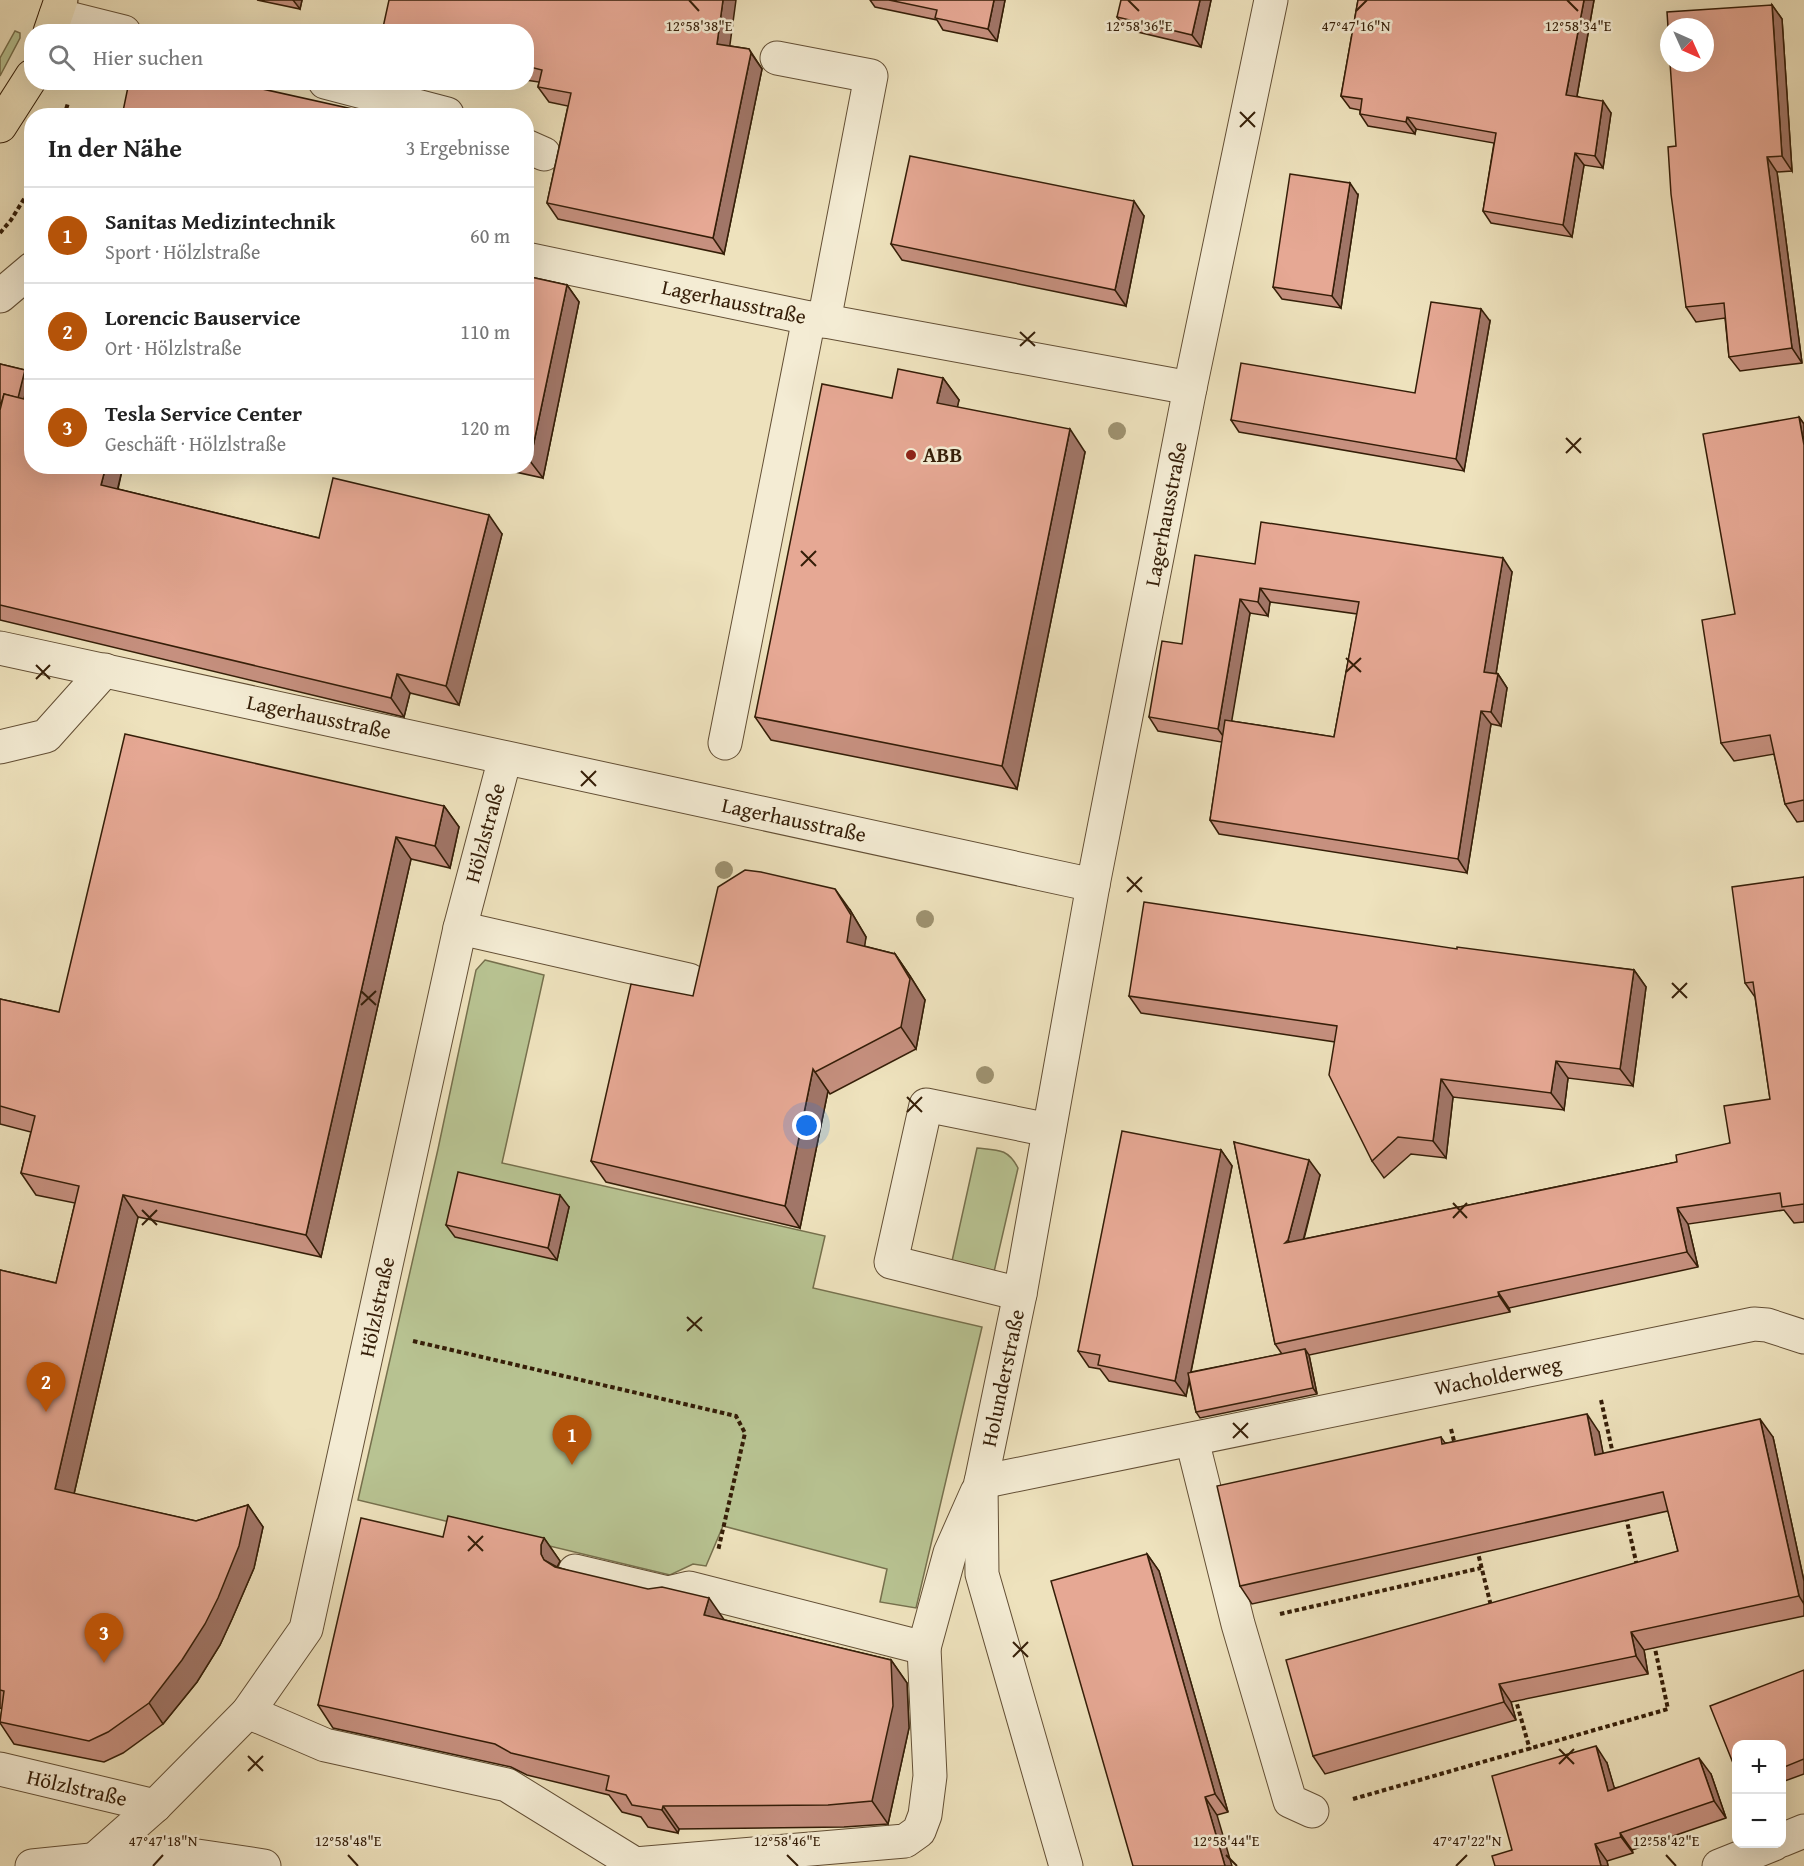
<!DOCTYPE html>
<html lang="de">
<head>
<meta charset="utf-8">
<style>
	body { margin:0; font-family:"Gentium Book Plus",serif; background:#f2f2f2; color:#222 }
	.controls { position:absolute; right:18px; bottom:18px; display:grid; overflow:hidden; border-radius:12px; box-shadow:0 6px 24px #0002 }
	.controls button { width:54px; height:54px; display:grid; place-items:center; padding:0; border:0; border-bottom:2px solid #e0e0e0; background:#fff; color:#222; font:30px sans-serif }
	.compass { position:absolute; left:1660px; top:18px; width:54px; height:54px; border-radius:50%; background:#fff; box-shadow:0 6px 24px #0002; rotate:135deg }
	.you { position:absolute; left:807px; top:1126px; width:21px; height:21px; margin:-15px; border:4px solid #fff; border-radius:50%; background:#1a73e8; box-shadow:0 0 0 9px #1a73e833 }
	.badge { display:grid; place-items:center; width:39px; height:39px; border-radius:50%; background:#b45309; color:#fff; font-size:20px; font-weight:700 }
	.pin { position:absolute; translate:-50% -50px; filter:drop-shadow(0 2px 3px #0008) }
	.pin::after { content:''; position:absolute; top:32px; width:21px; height:18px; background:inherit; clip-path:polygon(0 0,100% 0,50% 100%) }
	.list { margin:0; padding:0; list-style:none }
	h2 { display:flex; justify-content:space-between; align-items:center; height:78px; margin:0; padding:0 24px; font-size:26px }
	h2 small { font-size:20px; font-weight:400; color:#767676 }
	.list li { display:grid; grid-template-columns:39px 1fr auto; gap:18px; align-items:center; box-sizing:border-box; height:96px; padding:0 24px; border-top:2px solid #e0e0e0 }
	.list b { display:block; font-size:22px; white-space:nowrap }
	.list p { margin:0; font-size:20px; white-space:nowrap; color:#767676 }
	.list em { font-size:20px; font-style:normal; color:#767676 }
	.icon { flex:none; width:33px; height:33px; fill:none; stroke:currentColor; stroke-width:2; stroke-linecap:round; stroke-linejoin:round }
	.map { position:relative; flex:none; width:1804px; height:1866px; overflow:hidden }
	.search { position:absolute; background:#fff; box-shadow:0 6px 24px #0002; left:24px; top:24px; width:510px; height:66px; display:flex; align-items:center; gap:15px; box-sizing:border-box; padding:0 21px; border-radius:24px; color:#767676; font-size:22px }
	.panel { position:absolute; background:#fff; box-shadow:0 6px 24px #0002; left:24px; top:108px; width:510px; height:366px; border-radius:24px }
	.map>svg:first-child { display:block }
	.green { fill:#b8c392; stroke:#76704d; stroke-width:1.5 }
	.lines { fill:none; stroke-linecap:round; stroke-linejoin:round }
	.minor-casing { stroke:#634f35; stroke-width:35 }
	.major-casing { stroke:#351e08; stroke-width:35 }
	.path { stroke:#351e08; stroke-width:4; stroke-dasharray:4.5 3; stroke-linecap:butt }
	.minor { stroke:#f4ecd4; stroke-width:33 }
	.major { stroke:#eee2bd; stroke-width:33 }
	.tree { fill:#9e9270 }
	.wall { fill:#c6907f; stroke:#351e08; stroke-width:1.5; fill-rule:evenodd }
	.shaded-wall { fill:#a17668; stroke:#351e08; stroke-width:1.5 }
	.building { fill:#e6a894; stroke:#351e08; stroke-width:1.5 }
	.ticks { fill:none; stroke:#351e08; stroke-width:2 }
	.poi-dot { fill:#8f2418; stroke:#f4ecd4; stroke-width:2 }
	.labels { text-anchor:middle; stroke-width:5; stroke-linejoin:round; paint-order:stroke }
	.street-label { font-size:21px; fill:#351e08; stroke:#f4ecd4 }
	.poi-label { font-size:21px; font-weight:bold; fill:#351e08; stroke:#f4ecd4; text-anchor:start }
	.ticks-label { font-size:15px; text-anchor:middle; fill:#351e08; stroke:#f4ecd4; stroke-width:5; stroke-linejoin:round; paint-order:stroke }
</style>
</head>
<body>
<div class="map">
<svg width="1804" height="1866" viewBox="0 0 1804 1866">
	<rect width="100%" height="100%" fill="#eee2bd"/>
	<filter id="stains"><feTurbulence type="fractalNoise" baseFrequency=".00333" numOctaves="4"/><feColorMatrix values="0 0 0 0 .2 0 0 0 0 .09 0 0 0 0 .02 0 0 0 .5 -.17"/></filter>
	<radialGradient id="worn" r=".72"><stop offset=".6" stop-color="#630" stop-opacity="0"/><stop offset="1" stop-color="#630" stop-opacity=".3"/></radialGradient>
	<!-- green -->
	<g class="green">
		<polygon points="15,31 20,33 20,38 0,76 0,58"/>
		<polygon points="485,960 544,975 502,1163 825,1236 813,1288 982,1327 916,1608 880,1602 887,1569 723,1526 706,1566 693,1564 670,1575 358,1500 438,1149 476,970"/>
		<path d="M 977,1148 C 997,1150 1008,1148 1018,1168 L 994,1272 L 952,1261 Z"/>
	</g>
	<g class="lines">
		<!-- minor casing -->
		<g class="minor-casing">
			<g id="minor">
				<polyline points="56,15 124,32"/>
				<polyline points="777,58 871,76 824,321"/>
				<polyline points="325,82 447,114 447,116"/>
				<polyline points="526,146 544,154"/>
				<polyline points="526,259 809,318 1190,388"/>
				<polyline points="0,296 32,269"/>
				<polyline points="0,648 1093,885 1190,388 1271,0"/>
				<polyline points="725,743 809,318"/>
				<polyline points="0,747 46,736 105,670"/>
				<polyline points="460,928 689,980"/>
				<polyline points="1020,1294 891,1262 926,1105 1049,1130"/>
				<polyline points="1192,1440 1238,1624 1290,1801 1312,1811"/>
				<polyline points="981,1482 1754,1324 1767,1325 1804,1337"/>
				<polyline points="575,1571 668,1593 689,1588 924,1648 950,1553 977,1492"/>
				<polyline points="248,1712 325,1745 507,1785 635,1864 905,1841 919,1831 925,1815 930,1776 924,1648"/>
				<polyline points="0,1769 155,1806"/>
				<polyline points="1782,1840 1804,1831"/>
				<polyline points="32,1866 91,1860 161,1859 184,1854 264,1866"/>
				<polyline points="87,1866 155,1806 248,1712 306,1629 460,928 505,758"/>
				<polyline points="1066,1866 982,1574 981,1482 1020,1294 1093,885"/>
				<polyline points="1719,1866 1774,1844"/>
			</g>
		</g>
		<!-- major casing -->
		<g class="major-casing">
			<g id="major">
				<polyline points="50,32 61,0"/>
				<polyline points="0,126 32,76"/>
			</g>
		</g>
		<!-- path -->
		<g class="path">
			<polyline points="64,116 68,103"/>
			<polyline points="0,233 11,220 32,186"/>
			<polyline points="413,1341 736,1416 745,1433 718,1551"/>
			<polyline points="1601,1400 1613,1454"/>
			<polyline points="1451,1429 1455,1445"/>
			<polyline points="1626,1517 1637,1566"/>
			<polyline points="1477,1549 1491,1606"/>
			<polyline points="1280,1614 1481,1568"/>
			<polyline points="1515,1697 1530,1750"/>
			<polyline points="1353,1799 1668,1709 1654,1644"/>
		</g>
		<!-- minor -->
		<use href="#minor" class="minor"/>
		<!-- major -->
		<use href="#major" class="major"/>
	</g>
	<!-- trees -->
	<g class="tree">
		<circle cx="1117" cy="431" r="9"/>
		<circle cx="724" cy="870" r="9"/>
		<circle cx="925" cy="919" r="9"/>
		<circle cx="985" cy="1075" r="9"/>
	</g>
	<!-- wall -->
	<g class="wall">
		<polygon points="257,0 302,0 300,9"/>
		<polygon points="870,0 1005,0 997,41 943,30 937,20 875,7"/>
		<polygon points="1211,0 1201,47 1125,29 1117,17"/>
		<polygon points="1358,0 1594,0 1592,11 1577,96 1611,113 1603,168 1584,165 1572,237 1491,223 1483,211 1494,143 1416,129 1415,134 1368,126 1360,114 1360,110 1350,108 1341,96"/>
		<polygon points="1772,5 1782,19 1792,171 1777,172 1802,363 1740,371 1729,357 1725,318 1696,322 1686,307"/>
		<polygon points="526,32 730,46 749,49 762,69 724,254 558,219 547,203 568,106 549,102 538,87 539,82 526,80"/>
		<polygon points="1358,195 1341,308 1282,299 1273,287"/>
		<polygon points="1144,216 1126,306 902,260 891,244"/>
		<polygon points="526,276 567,285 579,302 543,478 488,466 526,466"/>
		<polygon points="1490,321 1464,471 1239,432 1231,420 1415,393"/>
		<polygon points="0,364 25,370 30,377 24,399 123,466 118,489 319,538 502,534 459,705 410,693 404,717 0,620"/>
		<polygon points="943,378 959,400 957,407 1085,452 1017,789 771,740 755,717 892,398"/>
		<polygon points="1799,417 1804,424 1804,821 1797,822 1785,804 1774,754 1734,761 1721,743 1735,614"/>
		<path d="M 1255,564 L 1512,572 L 1496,674 L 1498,674 L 1507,688 L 1501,726 L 1491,724 L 1467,873 L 1219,834 L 1210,820 L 1222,742 L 1158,731 L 1149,717 L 1182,644 ZM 1270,602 L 1357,614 L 1334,737 L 1231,721 L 1250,613 L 1268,616 Z"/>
		<polygon points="444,806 459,827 450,868 411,859 321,1257 138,1217 74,1494 196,1521 248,1505 263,1527 254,1568 232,1619 220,1645 197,1682 163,1724 123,1753 104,1762 14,1744 0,1723 2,1709 0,1708 0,1270 56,1283 75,1203 36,1195 21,1173 31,1132 0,1124 0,999 59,1012"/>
		<polygon points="1804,877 1804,1222 1794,1223 1784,1210 1688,1224 1698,1267 1509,1308 1510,1312 1309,1355 1317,1394 1200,1418 1196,1412 1189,1381 1186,1396 1109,1381 1100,1369 1089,1367 1078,1351 1221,1150 1232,1166 1191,1372 1282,1354 1275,1344 1234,1142 1320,1175 1304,1239 1677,1162 1730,1143 1770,1099 1755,997 1745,983"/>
		<polygon points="850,910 866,937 864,946 895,954 910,976 925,1000 916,1049 830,1094 828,1091 800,1228 606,1182 591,1161"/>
		<polygon points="1457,949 1634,970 1646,987 1633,1086 1568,1078 1564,1110 1453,1097 1446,1158 1411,1154 1384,1178 1372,1161 1335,1042 1141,1013 1129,996"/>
		<polygon points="569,1207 557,1260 455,1237 446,1225"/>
		<polygon points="1599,1432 1603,1454 1773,1437 1804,1581 1804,1616 1644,1650 1648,1674 1511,1702 1516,1720 1325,1774 1313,1756 1678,1551 1668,1511 1252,1604 1240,1586 1441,1437 1445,1443"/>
		<polygon points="443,1537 544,1538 560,1561 557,1567 725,1620 891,1660 907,1683 909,1728 888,1824 844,1827 679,1829 678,1833 648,1827 641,1817 622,1812 609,1795 527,1775 511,1767 333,1728 318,1705"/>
		<polygon points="1147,1554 1159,1571 1228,1812 1217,1815 1133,1866"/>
		<polygon points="1804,1670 1804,1774 1782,1782 1782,1744"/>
		<polygon points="1607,1763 1614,1788 1711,1774 1726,1818 1632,1850 1633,1853 1607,1861 1608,1866 1495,1866"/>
	</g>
	<!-- shaded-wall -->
	<g class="shaded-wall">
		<polygon points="293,0 302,0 300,9"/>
		<polygon points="723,0 736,0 728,59 717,44"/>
		<polygon points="994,0 1005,0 997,41 988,29"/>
		<polygon points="1200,0 1211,0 1201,47 1192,35"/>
		<polygon points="1584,0 1594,0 1592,11 1575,107 1566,95"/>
		<polygon points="1772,5 1782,19 1792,171 1782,156"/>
		<polygon points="751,53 762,69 724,254 713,238"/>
		<polygon points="1603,101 1611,113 1603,168 1595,156"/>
		<polygon points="1407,117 1416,129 1415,134 1406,122"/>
		<polygon points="1575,153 1584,165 1572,237 1563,225"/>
		<polygon points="1767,157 1777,172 1802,363 1792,348"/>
		<polygon points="1350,183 1358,195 1341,308 1332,296"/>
		<polygon points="1134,201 1144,216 1126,306 1115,290"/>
		<polygon points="567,285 579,302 543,478 530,461"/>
		<polygon points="1481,309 1490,321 1464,471 1456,459"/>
		<polygon points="25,370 30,377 20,413 15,407"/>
		<polygon points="943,378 959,400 953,426 937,403"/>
		<polygon points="1799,417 1804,424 1804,445"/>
		<polygon points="1070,429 1085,452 1017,789 1002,766"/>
		<polygon points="106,466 123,466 114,504 101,485"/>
		<polygon points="489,515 502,534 459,705 446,686"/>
		<polygon points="1503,558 1512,572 1494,686 1484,672"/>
		<polygon points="1260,588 1270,602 1268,616 1258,602"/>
		<polygon points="1240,599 1250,613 1228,743 1218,729"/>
		<polygon points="397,674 410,693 404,717 391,698"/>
		<polygon points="1498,674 1507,688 1501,726 1491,712"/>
		<polygon points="1481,711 1491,724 1467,873 1458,859"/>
		<polygon points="444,806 459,827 450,868 435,846"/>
		<polygon points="396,837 411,859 321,1257 306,1235"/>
		<polygon points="835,889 850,910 866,937 862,964 847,942"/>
		<polygon points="895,954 910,976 925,1000 916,1049 901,1027"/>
		<polygon points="1634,970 1646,987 1633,1086 1620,1069"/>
		<polygon points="1556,1061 1568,1078 1564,1110 1551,1093"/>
		<polygon points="813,1069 828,1091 800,1228 785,1206"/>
		<polygon points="1441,1079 1453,1097 1446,1158 1433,1141"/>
		<polygon points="1221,1150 1232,1166 1186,1396 1175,1381"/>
		<polygon points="1309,1160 1320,1175 1299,1256 1288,1240"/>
		<polygon points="123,1195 138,1217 70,1511 55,1489"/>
		<polygon points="560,1195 569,1207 557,1260 548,1248"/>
		<polygon points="1677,1208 1688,1224 1698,1267 1687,1252"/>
		<polygon points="1498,1292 1509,1308 1510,1312 1499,1296"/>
		<polygon points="1305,1349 1309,1355 1317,1394 1313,1388"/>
		<polygon points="1587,1414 1599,1432 1607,1473 1595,1455"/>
		<polygon points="1760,1419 1773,1437 1804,1581 1804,1604 1799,1596"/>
		<polygon points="248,1505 263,1527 254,1568 232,1619 220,1645 197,1682 163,1724 149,1703"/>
		<polygon points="544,1538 560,1561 557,1567 544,1560 541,1554 541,1545"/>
		<polygon points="1147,1554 1159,1571 1228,1812 1215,1794"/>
		<polygon points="709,1598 725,1621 704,1615"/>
		<polygon points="1631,1632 1644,1650 1648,1674 1636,1656"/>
		<polygon points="891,1660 907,1683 909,1728 888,1824 872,1801"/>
		<polygon points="1499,1684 1511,1702 1516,1720 1504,1702"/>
		<polygon points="1596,1746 1607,1763 1620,1807 1608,1791"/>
		<polygon points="1699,1758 1711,1774 1726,1818 1714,1801"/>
		<polygon points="1205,1797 1217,1815 1232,1866 1225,1866"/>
		<polygon points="663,1806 679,1829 678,1833 662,1810"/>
		<polygon points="1620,1833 1632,1850 1633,1853 1621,1837"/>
		<polygon points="1595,1844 1607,1861 1608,1866 1601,1866"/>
	</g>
	<!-- building -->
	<g class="building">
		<polygon points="389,0 723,0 717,44 749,49 751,53 713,238 547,203 571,93 538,87 542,70 526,66 526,32 382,32"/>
		<polygon points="889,0 994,0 988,29 935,18 937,10"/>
		<polygon points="1121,0 1200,0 1192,35 1117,17"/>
		<polygon points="1358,0 1584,0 1566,95 1603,101 1595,156 1575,153 1563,225 1483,211 1496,133 1407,117 1406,122 1360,114 1362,99 1341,96"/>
		<polygon points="1772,5 1782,156 1767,157 1792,348 1729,357 1724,303 1686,307 1671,194 1668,147 1676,146 1670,63 1705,63 1705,27 1669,27 1669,42 1667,12"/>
		<polygon points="129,82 231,82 384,116 122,116"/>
		<polygon points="910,156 1134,201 1115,290 891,244"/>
		<polygon points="1290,174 1350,183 1332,296 1273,287"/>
		<polygon points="526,276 567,285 530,461 526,460"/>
		<polygon points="1431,302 1481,309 1456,459 1231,420 1241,363 1415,393"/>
		<polygon points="0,364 25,370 18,398 4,394 1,404 0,403"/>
		<polygon points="898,369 943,378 937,403 1070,429 1002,766 755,717 822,384 892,398"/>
		<polygon points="4,394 32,401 32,466 106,466 101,485 319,538 333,478 489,515 446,686 397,674 391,698 0,605 0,410"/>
		<polygon points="1799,417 1804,445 1804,800 1785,804 1770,735 1721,743 1702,620 1735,614 1703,434"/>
		<polygon points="1261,522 1503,558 1484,672 1498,674 1491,712 1481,711 1458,859 1210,820 1225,720 1334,737 1359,602 1260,588 1258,602 1240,599 1218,729 1149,717 1162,641 1182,644 1195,555 1255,564"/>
		<polygon points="125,734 444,806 435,846 396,837 306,1235 123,1195 55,1489 196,1521 248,1505 239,1546 218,1598 205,1624 182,1660 149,1703 108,1732 89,1741 0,1722 4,1691 0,1690 0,1270 56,1283 79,1186 21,1173 35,1116 0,1106 0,999 59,1012"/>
		<polygon points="745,870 761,872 835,889 851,915 847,942 895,954 910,979 901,1027 815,1072 813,1069 785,1206 591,1161 631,984 693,996 718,887"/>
		<polygon points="1804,877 1804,1204 1782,1207 1780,1193 1677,1208 1687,1252 1498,1292 1499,1296 1275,1344 1234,1142 1309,1160 1288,1240 1285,1243 1677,1162 1676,1155 1730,1143 1724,1106 1770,1099 1753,982 1745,983 1732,887"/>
		<polygon points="1144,902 1457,949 1457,947 1634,970 1620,1069 1556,1061 1551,1093 1441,1079 1433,1141 1398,1137 1372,1161 1329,1075 1337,1026 1129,996"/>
		<polygon points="1122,1131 1221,1150 1175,1381 1098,1365 1100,1355 1078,1351"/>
		<polygon points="458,1172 560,1195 548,1248 446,1225"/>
		<polygon points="1305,1349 1313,1388 1196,1412 1188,1373"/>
		<polygon points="1587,1414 1595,1455 1760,1419 1799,1596 1631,1632 1636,1656 1499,1684 1504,1702 1313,1756 1286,1660 1678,1551 1663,1492 1240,1586 1217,1486 1441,1437 1442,1444"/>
		<polygon points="448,1516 544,1538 541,1545 541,1554 544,1560 555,1567 648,1589 662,1587 709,1598 704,1615 891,1660 893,1706 872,1801 828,1805 663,1806 662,1810 632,1805 626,1795 606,1790 609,1776 511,1753 495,1744 318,1705 361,1518 443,1537"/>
		<polygon points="1147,1554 1215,1794 1205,1797 1225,1866 1133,1866 1051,1581"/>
		<polygon points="1804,1670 1804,1759 1782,1768 1782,1744 1737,1744 1737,1773 1710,1706"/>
		<polygon points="1596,1746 1608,1791 1699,1758 1714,1801 1620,1833 1621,1837 1595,1844 1601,1866 1495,1866 1492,1856 1512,1850 1492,1776"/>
	</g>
	<!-- ticks -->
	<path class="ticks" d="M 689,0 L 699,11M 1128,0 L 1139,11M 1567,0 L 1578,11M 1356,11 L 1367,0M 1240,112 L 1255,127M 1240,127 L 1255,112M 1020,332 L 1035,346M 1020,346 L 1035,332M 1566,438 L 1581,453M 1566,453 L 1581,438M 801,551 L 816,566M 801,566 L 816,551M 1346,658 L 1361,672M 36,665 L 50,679M 1346,672 L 1361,658M 36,679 L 50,665M 581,771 L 596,786M 581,786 L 596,771M 1127,877 L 1142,892M 1127,892 L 1142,877M 1672,983 L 1687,998M 361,991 L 376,1005M 1672,998 L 1687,983M 361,1005 L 376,991M 907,1097 L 922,1112M 907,1112 L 922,1097M 1453,1203 L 1467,1218M 142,1210 L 157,1225M 1453,1218 L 1467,1203M 142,1225 L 157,1210M 687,1317 L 702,1331M 687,1331 L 702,1317M 1233,1423 L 1248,1438M 1233,1438 L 1248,1423M 468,1536 L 483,1551M 468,1551 L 483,1536M 1013,1642 L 1028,1657M 1013,1657 L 1028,1642M 1559,1749 L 1574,1764M 248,1756 L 263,1771M 1559,1764 L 1574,1749M 248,1771 L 263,1756M 348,1855 L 358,1866M 787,1855 L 798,1866M 1226,1855 L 1237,1866M 1666,1855 L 1676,1866M 153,1866 L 163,1855M 1456,1866 L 1467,1855"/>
	<!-- markers -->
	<circle class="poi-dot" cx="911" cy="455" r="6"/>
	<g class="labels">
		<!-- street labels -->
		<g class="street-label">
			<text transform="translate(734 302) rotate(12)" y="7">Lagerhausstraße</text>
			<text transform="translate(1166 514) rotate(-79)" y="7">Lagerhausstraße</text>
			<text transform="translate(319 717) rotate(12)" y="7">Lagerhausstraße</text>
			<text transform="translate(794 820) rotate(12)" y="7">Lagerhausstraße</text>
			<text transform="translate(485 833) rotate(-75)" y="7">Hölzlstraße</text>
			<text transform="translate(377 1307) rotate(-78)" y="7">Hölzlstraße</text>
			<text transform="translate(1498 1376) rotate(-11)" y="7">Wacholderweg</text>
			<text transform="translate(1003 1378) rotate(-78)" y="7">Holunderstraße</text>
			<text transform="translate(77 1788) rotate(13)" y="7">Hölzlstraße</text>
		</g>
		<!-- poi labels -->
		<g class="poi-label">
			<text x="923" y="462">ABB</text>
		</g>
	</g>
	<g class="ticks-label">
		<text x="699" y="31">12°58'38"E</text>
		<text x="1139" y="31">12°58'36"E</text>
		<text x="1356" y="31">47°47'16"N</text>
		<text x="1578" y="31">12°58'34"E</text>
		<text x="163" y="1846">47°47'18"N</text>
		<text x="348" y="1846">12°58'48"E</text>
		<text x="787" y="1846">12°58'46"E</text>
		<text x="1226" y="1846">12°58'44"E</text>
		<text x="1467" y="1846">47°47'22"N</text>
		<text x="1666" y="1846">12°58'42"E</text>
	</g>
	<rect width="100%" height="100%" filter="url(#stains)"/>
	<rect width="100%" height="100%" fill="url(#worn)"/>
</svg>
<div class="controls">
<button>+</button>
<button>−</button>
</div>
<svg class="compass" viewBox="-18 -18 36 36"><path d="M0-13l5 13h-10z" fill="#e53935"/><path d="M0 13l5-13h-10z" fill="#767676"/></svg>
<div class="you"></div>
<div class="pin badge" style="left:572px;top:1465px">1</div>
<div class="pin badge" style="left:46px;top:1412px">2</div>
<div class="pin badge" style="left:104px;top:1663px">3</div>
<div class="search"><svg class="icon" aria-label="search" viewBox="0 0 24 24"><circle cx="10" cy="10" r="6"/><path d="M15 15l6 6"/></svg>Hier suchen</div>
<section class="panel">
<h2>In der Nähe<small>3 Ergebnisse</small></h2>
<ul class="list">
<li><span class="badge">1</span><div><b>Sanitas Medizintechnik</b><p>Sport · Hölzlstraße</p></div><em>60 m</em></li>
<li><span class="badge">2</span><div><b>Lorencic Bauservice</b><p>Ort · Hölzlstraße</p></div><em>110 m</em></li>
<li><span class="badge">3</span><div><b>Tesla Service Center</b><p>Geschäft · Hölzlstraße</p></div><em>120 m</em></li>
</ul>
</section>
</div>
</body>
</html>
